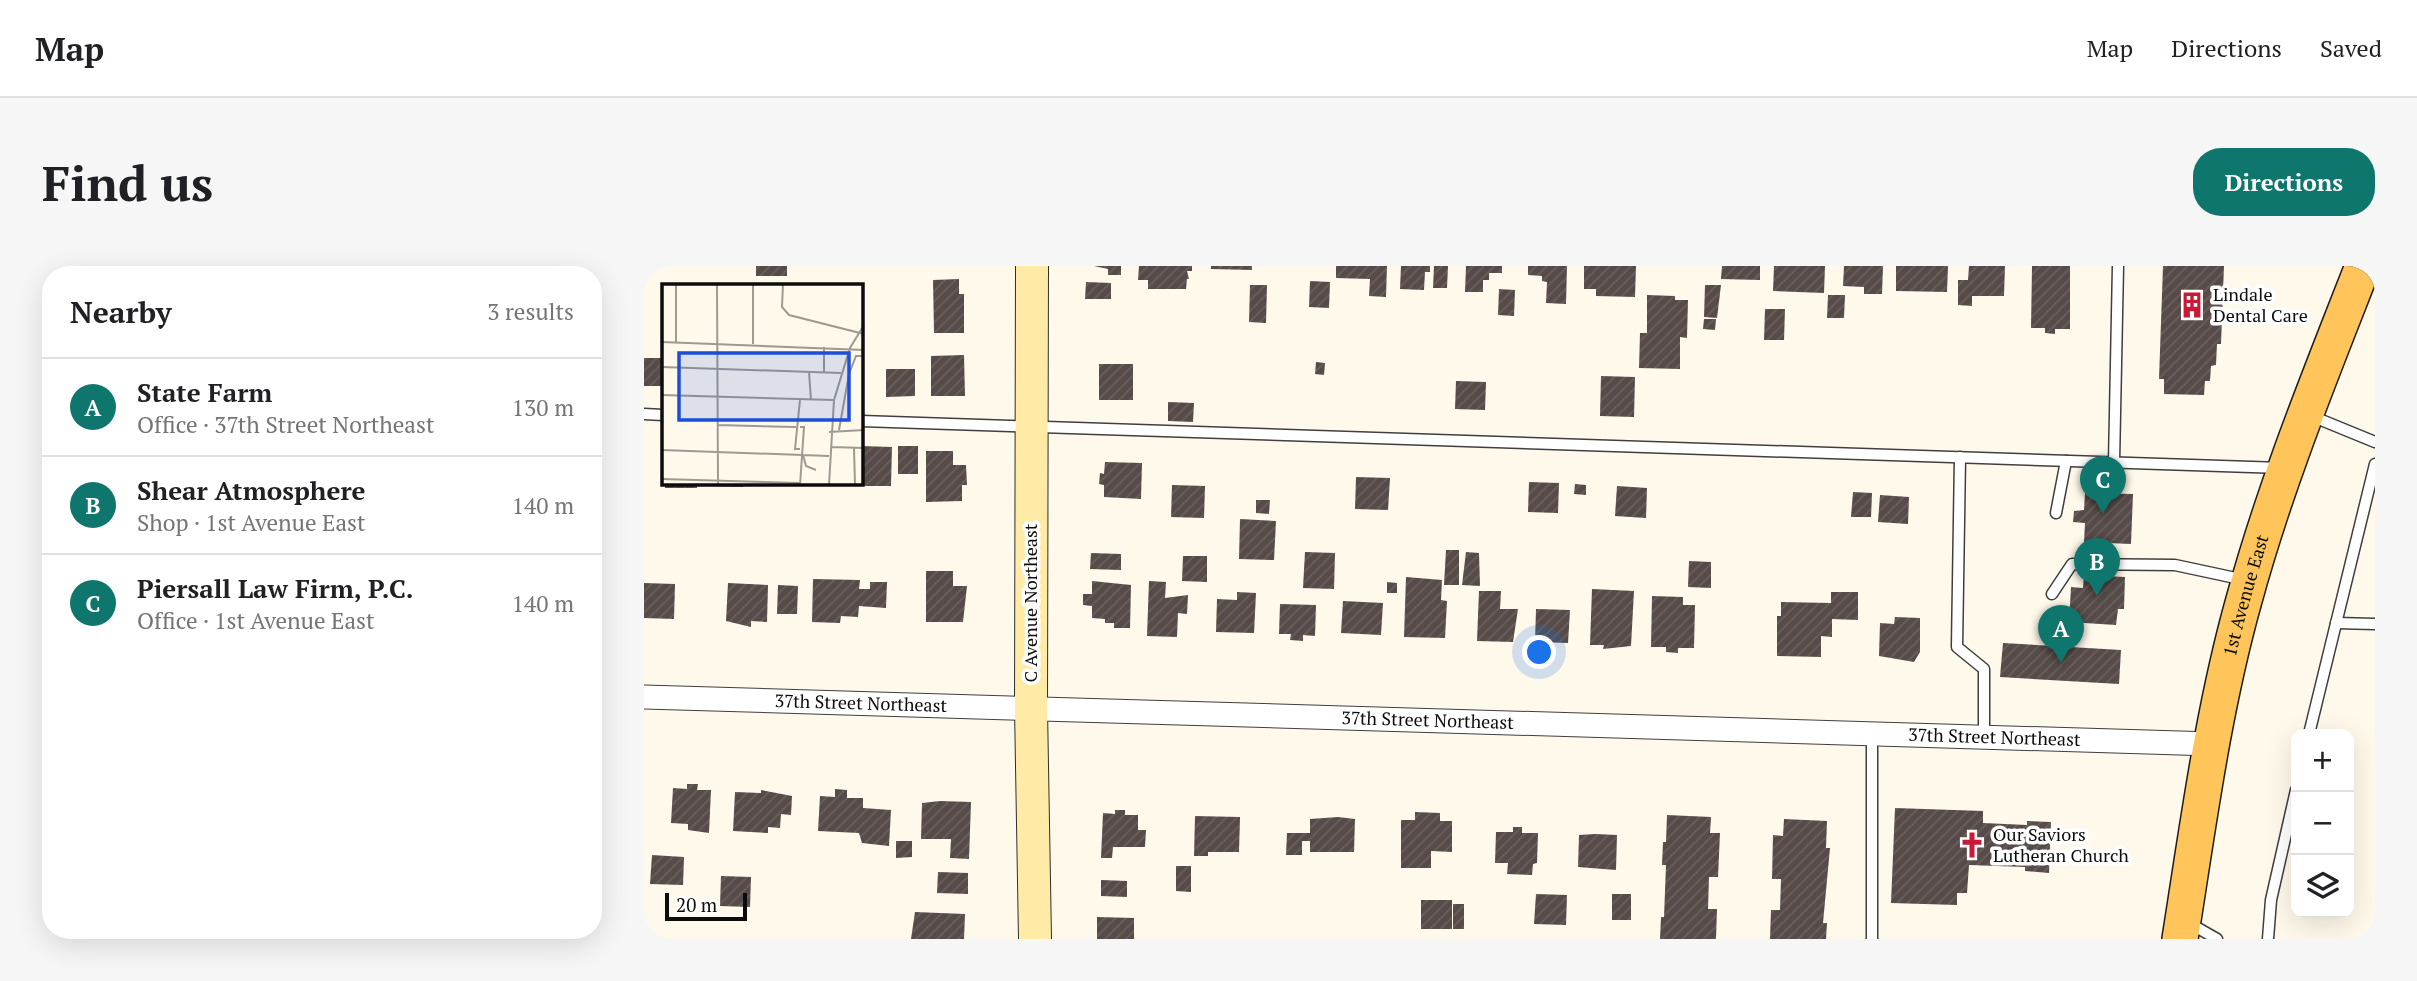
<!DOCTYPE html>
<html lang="en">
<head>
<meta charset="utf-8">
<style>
	body { margin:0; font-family:"PT Serif",serif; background:#f6f6f6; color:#202124 }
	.controls { position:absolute; right:21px; bottom:21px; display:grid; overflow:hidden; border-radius:14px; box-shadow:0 7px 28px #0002 }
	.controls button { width:63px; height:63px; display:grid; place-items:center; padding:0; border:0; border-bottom:2px solid #e0e0e0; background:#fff; color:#202124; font:35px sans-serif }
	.scale { position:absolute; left:21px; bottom:18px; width:82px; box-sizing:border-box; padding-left:7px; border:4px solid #0c0c0c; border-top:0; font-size:19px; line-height:24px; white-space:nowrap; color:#0c0c0c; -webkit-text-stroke:5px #fff; paint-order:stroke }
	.you { position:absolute; left:896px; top:387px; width:24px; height:24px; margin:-18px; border:5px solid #fff; border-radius:50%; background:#1a73e8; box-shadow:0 0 0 10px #1a73e833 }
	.badge { display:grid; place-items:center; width:46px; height:46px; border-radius:50%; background:#0f766e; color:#fff; font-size:23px; font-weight:700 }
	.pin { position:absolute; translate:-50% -58px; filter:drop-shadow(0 2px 4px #0008) }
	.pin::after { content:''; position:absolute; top:37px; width:24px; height:21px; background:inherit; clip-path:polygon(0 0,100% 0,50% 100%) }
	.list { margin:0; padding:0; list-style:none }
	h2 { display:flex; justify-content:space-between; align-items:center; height:91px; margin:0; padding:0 28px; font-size:30px }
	h2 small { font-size:23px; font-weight:400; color:#757577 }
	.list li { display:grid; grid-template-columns:46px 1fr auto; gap:21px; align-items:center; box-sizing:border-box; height:98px; padding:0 28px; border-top:2px solid #e0e0e0 }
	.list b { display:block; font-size:26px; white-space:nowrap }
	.list p { margin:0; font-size:23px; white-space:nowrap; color:#757577 }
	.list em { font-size:23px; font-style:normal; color:#757577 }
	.icon { flex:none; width:38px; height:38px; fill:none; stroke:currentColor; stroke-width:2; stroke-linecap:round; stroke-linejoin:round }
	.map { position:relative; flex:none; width:1731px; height:673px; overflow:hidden; border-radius:28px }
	header { display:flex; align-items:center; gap:42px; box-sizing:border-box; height:98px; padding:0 35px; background:#fff; border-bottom:2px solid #e0e0e0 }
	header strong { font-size:33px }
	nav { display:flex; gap:38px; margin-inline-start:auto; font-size:24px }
	.intro { display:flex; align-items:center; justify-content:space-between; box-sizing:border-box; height:168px; padding:0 42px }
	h1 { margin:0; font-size:49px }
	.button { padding:18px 32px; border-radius:28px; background:#0f766e; color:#fff; font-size:24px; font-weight:700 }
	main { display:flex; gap:42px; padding:0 42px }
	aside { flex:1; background:#fff; border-radius:28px; box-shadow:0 7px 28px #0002 }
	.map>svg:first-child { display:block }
	.building { fill:url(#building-hatch) }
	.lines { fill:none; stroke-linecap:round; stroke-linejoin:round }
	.lane-casing { stroke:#3f3f3f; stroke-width:13 }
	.street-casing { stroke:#3f3f3f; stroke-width:25 }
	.secondary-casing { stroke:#2e2e2e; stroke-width:34 }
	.primary-casing { stroke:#1d1d1d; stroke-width:38 }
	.lane { stroke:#fff; stroke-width:10 }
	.street { stroke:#fff; stroke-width:23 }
	.secondary { stroke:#ffeba6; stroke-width:32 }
	.primary { stroke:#ffc55b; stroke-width:35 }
	.labels { text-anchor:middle; stroke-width:7; stroke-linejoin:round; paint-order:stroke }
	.poi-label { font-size:18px; fill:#0c0c0c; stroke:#fff; text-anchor:start }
	.street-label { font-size:18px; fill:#0c0c0c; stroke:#fff }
	.inset-road { fill:none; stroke:#9e9a92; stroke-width:2 }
	.view { fill:#1d4ed8; fill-opacity:0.15; stroke:#1d4ed8; stroke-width:3.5 }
	.inset-edge { fill:none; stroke:#0c0c0c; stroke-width:3.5 }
</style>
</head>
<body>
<header>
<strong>Map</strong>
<nav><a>Map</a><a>Directions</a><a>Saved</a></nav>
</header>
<div class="intro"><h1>Find us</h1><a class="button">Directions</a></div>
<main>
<aside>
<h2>Nearby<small>3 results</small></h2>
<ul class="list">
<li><span class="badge">A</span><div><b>State Farm</b><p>Office · 37th Street Northeast</p></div><em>130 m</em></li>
<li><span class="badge">B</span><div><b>Shear Atmosphere</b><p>Shop · 1st Avenue East</p></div><em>140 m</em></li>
<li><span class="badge">C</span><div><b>Piersall Law Firm, P.C.</b><p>Office · 1st Avenue East</p></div><em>140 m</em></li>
</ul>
</aside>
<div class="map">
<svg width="1731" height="673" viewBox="0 0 1731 673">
	<defs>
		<pattern id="building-hatch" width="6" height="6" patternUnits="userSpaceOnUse" patternTransform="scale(1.75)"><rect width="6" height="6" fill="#564b48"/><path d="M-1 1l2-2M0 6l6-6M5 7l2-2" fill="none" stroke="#69605e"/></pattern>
	</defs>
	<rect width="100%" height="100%" fill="#fff9eb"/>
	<!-- building -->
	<g class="building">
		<rect x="112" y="0" width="31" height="10"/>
		<polygon points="450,0 477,0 477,9 464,9 464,3"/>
		<polygon points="495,0 548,0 548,5 543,5 545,13 543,13 542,23 504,23 504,14 494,14"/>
		<polygon points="567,0 608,0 608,4 567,3"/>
		<polygon points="692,0 743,0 742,31 725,30 726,13 692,12"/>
		<polygon points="757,0 786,0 786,6 781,6 780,24 756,23"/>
		<polygon points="790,0 804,0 803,22 789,22"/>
		<polygon points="822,0 858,0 858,7 845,7 845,14 839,14 839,26 821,26"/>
		<polygon points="884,0 923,0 922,38 902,37 903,16 898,15 898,10 884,9"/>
		<polygon points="940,0 992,0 991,31 952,30 952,23 940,23"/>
		<polygon points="1078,0 1116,0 1116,14 1077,13"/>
		<polygon points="1130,0 1181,0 1180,27 1129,25"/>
		<polygon points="1200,0 1239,0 1238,28 1220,28 1220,21 1199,20"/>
		<polygon points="1252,0 1304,0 1303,26 1252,25"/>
		<polygon points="1325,0 1361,0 1360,30 1328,30 1328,40 1314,39 1314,14 1324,14"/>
		<polygon points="1388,0 1426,0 1426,63 1411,63 1411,68 1401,67 1401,62 1387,62"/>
		<polygon points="1519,0 1580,0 1577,78 1573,78 1572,99 1567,100 1566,115 1561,115 1560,129 1520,128 1520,113 1515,113"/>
		<polygon points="315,13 315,28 320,28 320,67 290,67 289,14"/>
		<polygon points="666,15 686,16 685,42 665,41"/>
		<polygon points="442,16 467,17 467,33 441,33"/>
		<polygon points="606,19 623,19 622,57 605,56"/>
		<polygon points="1061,19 1077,19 1073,52 1060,51"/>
		<polygon points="855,23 871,24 870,50 854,49"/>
		<polygon points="1003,29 1031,30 1031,34 1044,34 1043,72 1036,71 1036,103 995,102 996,67 1003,67"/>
		<polygon points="1184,29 1201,29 1200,52 1183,52"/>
		<polygon points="1121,43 1141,43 1140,74 1120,74"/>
		<polygon points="1060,53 1072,53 1071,64 1059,63"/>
		<polygon points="320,89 321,130 287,130 287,90"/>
		<rect x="0" y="92" width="17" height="28"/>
		<polygon points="672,96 681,97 680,109 671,108"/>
		<rect x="455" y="98" width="34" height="36"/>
		<polygon points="242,103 271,103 271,130 242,131"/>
		<polygon points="957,110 991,111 990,151 956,150"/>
		<polygon points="812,115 842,116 841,144 811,143"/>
		<polygon points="524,136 550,137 549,156 524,155"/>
		<polygon points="217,180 248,181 247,220 214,220 217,217"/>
		<rect x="254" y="180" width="20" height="28"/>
		<polygon points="282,185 309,185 309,199 322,199 323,219 318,219 318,235 282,236"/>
		<polygon points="461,196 498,197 497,233 460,231 460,219 455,218 456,207 460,208"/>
		<polygon points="712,211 746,212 744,244 711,243"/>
		<polygon points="885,216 915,217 914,247 884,246"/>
		<rect x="21" y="217" width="32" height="5"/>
		<polygon points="66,217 99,217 99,221 66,220"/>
		<polygon points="931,218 942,219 942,229 930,228"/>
		<polygon points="528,219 561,220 560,252 527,251"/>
		<polygon points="973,220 1003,222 1002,252 971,250"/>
		<polygon points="1209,226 1228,227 1227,251 1207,251"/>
		<polygon points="1441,227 1489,228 1487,278 1440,276 1441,257 1429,256 1430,245 1440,244"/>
		<polygon points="1236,229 1265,231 1264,258 1234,256"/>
		<polygon points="612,234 626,234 625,248 612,247"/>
		<polygon points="596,253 632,255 630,294 595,293"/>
		<polygon points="802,284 815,284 815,319 800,319"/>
		<polygon points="661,286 691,287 690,323 659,322"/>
		<polygon points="822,286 835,287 836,320 818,319"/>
		<polygon points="447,287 477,288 477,304 446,303"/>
		<polygon points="539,290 563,290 563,316 538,315"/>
		<polygon points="1045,295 1067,296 1067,322 1044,321"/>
		<polygon points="282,305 309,305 309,320 323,320 319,356 282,356"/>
		<polygon points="1440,309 1481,311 1480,343 1474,343 1472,359 1425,356 1427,321 1439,322"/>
		<polygon points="762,311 798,314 797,334 803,335 801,372 760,371"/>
		<polygon points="169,313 216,314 215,323 226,323 226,316 243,316 242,342 215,340 214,351 197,350 196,357 168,356"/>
		<polygon points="448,315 487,319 486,362 470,362 470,357 461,357 461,353 448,352 448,340 439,339 439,328 448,328"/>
		<polygon points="505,315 522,316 521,332 544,329 543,348 534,347 533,371 503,370"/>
		<polygon points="743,316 753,317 753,327 743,327"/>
		<polygon points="0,317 31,318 30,353 0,352"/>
		<polygon points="84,317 124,319 123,356 107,355 107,361 82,355"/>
		<polygon points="134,319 154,320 153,348 133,348"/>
		<polygon points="948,323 990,325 987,380 959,383 960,379 946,379"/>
		<polygon points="835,325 857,325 856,343 874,343 869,376 833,375"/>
		<polygon points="593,326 612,327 610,367 572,366 573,333 593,334"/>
		<polygon points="1187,326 1214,326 1214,354 1188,353 1188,371 1177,370 1177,391 1133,390 1133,350 1137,350 1137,336 1187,337"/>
		<polygon points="1008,330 1039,331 1039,339 1051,339 1050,382 1034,382 1034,387 1022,386 1022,381 1007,381"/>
		<polygon points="699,335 739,337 737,369 697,367"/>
		<polygon points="636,338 672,339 671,370 659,369 659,375 646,374 647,368 635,368"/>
		<polygon points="892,343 926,344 924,377 891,376"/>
		<polygon points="1251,351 1276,352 1276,386 1270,396 1235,390 1236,357 1250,358"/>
		<polygon points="1359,377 1477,384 1475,418 1356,411"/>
		<polygon points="43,518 54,518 53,524 67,524 65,567 44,564 44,558 27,557 29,522 43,523"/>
		<polygon points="191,523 203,524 203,532 219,532 219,542 247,544 245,580 218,577 215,567 174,565 176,530 191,531"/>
		<polygon points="117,524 148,530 147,549 137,548 136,562 124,561 124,567 89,565 91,526 117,527"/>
		<polygon points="296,535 327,536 325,593 306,592 307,573 277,573 278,537"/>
		<polygon points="1251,542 1339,545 1339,557 1383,559 1383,555 1407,556 1405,607 1381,605 1381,601 1325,599 1323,627 1313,627 1313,639 1247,637"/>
		<polygon points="471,544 481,544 481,549 494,549 494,564 502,564 501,581 469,581 468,592 457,592 459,547 471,548"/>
		<polygon points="771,546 796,547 796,555 808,555 808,586 787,585 787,602 757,602 757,554 771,554"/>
		<polygon points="1023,549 1067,551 1066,567 1076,567 1074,611 1065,611 1064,643 1073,643 1072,673 1016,673 1017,651 1020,651 1022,599 1018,599 1019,576 1022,576"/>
		<polygon points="551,550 596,551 595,586 564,586 564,590 550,590"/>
		<polygon points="694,551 711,553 710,586 666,586 666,575 658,575 658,589 642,589 643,567 666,567 666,553"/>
		<polygon points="1140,553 1183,555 1182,582 1186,582 1179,657 1183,657 1182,673 1126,673 1127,644 1136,644 1137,613 1128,613 1129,569 1139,570"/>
		<polygon points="869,561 878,561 878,567 894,567 893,597 889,598 888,609 863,608 864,597 851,597 852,566 869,566"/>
		<polygon points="951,568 973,569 972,604 934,601 935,569"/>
		<polygon points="252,575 268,575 268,591 252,592"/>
		<polygon points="8,589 40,591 39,619 6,618"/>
		<polygon points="532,600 547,600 547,626 532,625"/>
		<polygon points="294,606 324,607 324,628 293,627"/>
		<polygon points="77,610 107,611 106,641 76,640"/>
		<polygon points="457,614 483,615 483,631 457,630"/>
		<polygon points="892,628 923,629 922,659 890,658"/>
		<rect x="968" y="628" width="19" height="26"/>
		<rect x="777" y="634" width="31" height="29"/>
		<rect x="809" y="638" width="11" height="25"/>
		<polygon points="271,646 321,648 320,673 267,673"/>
		<polygon points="453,651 490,652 490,673 453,673"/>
	</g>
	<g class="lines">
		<!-- lane casing -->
		<g class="lane-casing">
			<g id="lane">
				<polyline points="0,148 19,149"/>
				<polyline points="1665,149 1731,176"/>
				<polyline points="217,155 1638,202"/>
				<polyline points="1316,191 1313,381 1340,403 1340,471"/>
				<polyline points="1470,196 1474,0"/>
				<polyline points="1412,247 1422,195"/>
				<polyline points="1408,328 1428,298 1531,299 1601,314"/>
				<polyline points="1692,357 1731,358"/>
				<polyline points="1665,468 1731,198"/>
				<polyline points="1545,657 1573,673"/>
				<polyline points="1228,673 1228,468"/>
				<polyline points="1624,673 1627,634 1652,524"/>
			</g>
		</g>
		<!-- street casing -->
		<g class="street-casing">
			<g id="street">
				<path id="s1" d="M 0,431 L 1569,478"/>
			</g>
		</g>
		<!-- secondary casing -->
		<g class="secondary-casing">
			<polyline id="secondary" points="388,0 387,442 391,673"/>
		</g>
		<!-- primary casing -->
		<g class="primary-casing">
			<g id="primary">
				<path id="s2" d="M 1536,673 C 1554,560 1569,444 1600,334 C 1631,220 1676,110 1719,0"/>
			</g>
		</g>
		<!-- lane -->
		<use href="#lane" class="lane"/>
		<!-- street -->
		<use href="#street" class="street"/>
		<!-- secondary -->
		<use href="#secondary" class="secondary"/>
		<!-- primary -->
		<use href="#primary" class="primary"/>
	</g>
	<!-- icons -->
	<defs>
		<g id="building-bare" transform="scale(2.1)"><path d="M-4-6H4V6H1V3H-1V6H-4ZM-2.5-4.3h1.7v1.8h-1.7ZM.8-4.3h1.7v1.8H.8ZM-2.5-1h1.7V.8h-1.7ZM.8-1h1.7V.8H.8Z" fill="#c61a36" stroke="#fff" stroke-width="2.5" paint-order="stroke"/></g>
		<g id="church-bare" transform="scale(2.1)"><path d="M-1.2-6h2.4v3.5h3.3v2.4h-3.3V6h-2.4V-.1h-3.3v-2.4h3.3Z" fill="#c61a36" stroke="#fff" stroke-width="2.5" paint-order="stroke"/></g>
	</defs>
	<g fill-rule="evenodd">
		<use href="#building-bare" x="1548" y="39"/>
		<use href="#church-bare" x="1328" y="579"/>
	</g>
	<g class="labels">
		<!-- poi labels -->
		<g class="poi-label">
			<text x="1569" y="35">Lindale<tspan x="1569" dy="21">Dental Care</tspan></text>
			<text x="1349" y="575">Our Saviors<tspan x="1349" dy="21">Lutheran Church</tspan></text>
		</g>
		<!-- street labels -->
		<g class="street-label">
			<text dy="6" stroke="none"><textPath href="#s2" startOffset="350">1st Avenue East</textPath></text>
			<text transform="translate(387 337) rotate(-90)" y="6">C Avenue Northeast</text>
			<text dy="6" stroke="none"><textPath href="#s1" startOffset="217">37th Street Northeast</textPath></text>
			<text dy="6" stroke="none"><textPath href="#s1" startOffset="784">37th Street Northeast</textPath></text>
			<text dy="6" stroke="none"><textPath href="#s1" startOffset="1351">37th Street Northeast</textPath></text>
		</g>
	</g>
	<!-- overview -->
	<g transform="translate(18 18)">
		<rect width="201" height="201" fill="#fff9eb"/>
		<path class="inset-road" d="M 14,0 L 14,58M 55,0 L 56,201M 91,0 L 91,60M 121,0 L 120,23 L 127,31 L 202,50M 0,58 L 202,66M 0,83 L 179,89M 147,88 L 149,116M 162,89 L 162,63M 0,111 L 171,116M 138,116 L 133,165 L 138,165M 55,141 L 134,143M 177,146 L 187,90 L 194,72 L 201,72 L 200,66M 167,148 L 202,146M 169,163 L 202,164M 192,164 L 193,201M 0,166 L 167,172M 141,171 L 144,182 L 154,186M 0,195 L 138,199M 138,201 L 142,143 L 138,143M 167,201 L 172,116 L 188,64 L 202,41"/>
		<path class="view" d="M 17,69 L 187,69 L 187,136 L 17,136 Z"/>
		<rect width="201" height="201" class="inset-edge"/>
	</g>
</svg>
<div class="controls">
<button>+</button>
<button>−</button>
<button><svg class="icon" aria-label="layers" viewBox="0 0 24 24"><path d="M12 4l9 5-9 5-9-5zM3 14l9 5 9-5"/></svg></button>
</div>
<div class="scale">20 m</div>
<div class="you"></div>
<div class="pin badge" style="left:1417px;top:397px">A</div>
<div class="pin badge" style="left:1453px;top:330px">B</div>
<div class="pin badge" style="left:1459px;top:248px">C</div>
</div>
</main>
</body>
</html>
